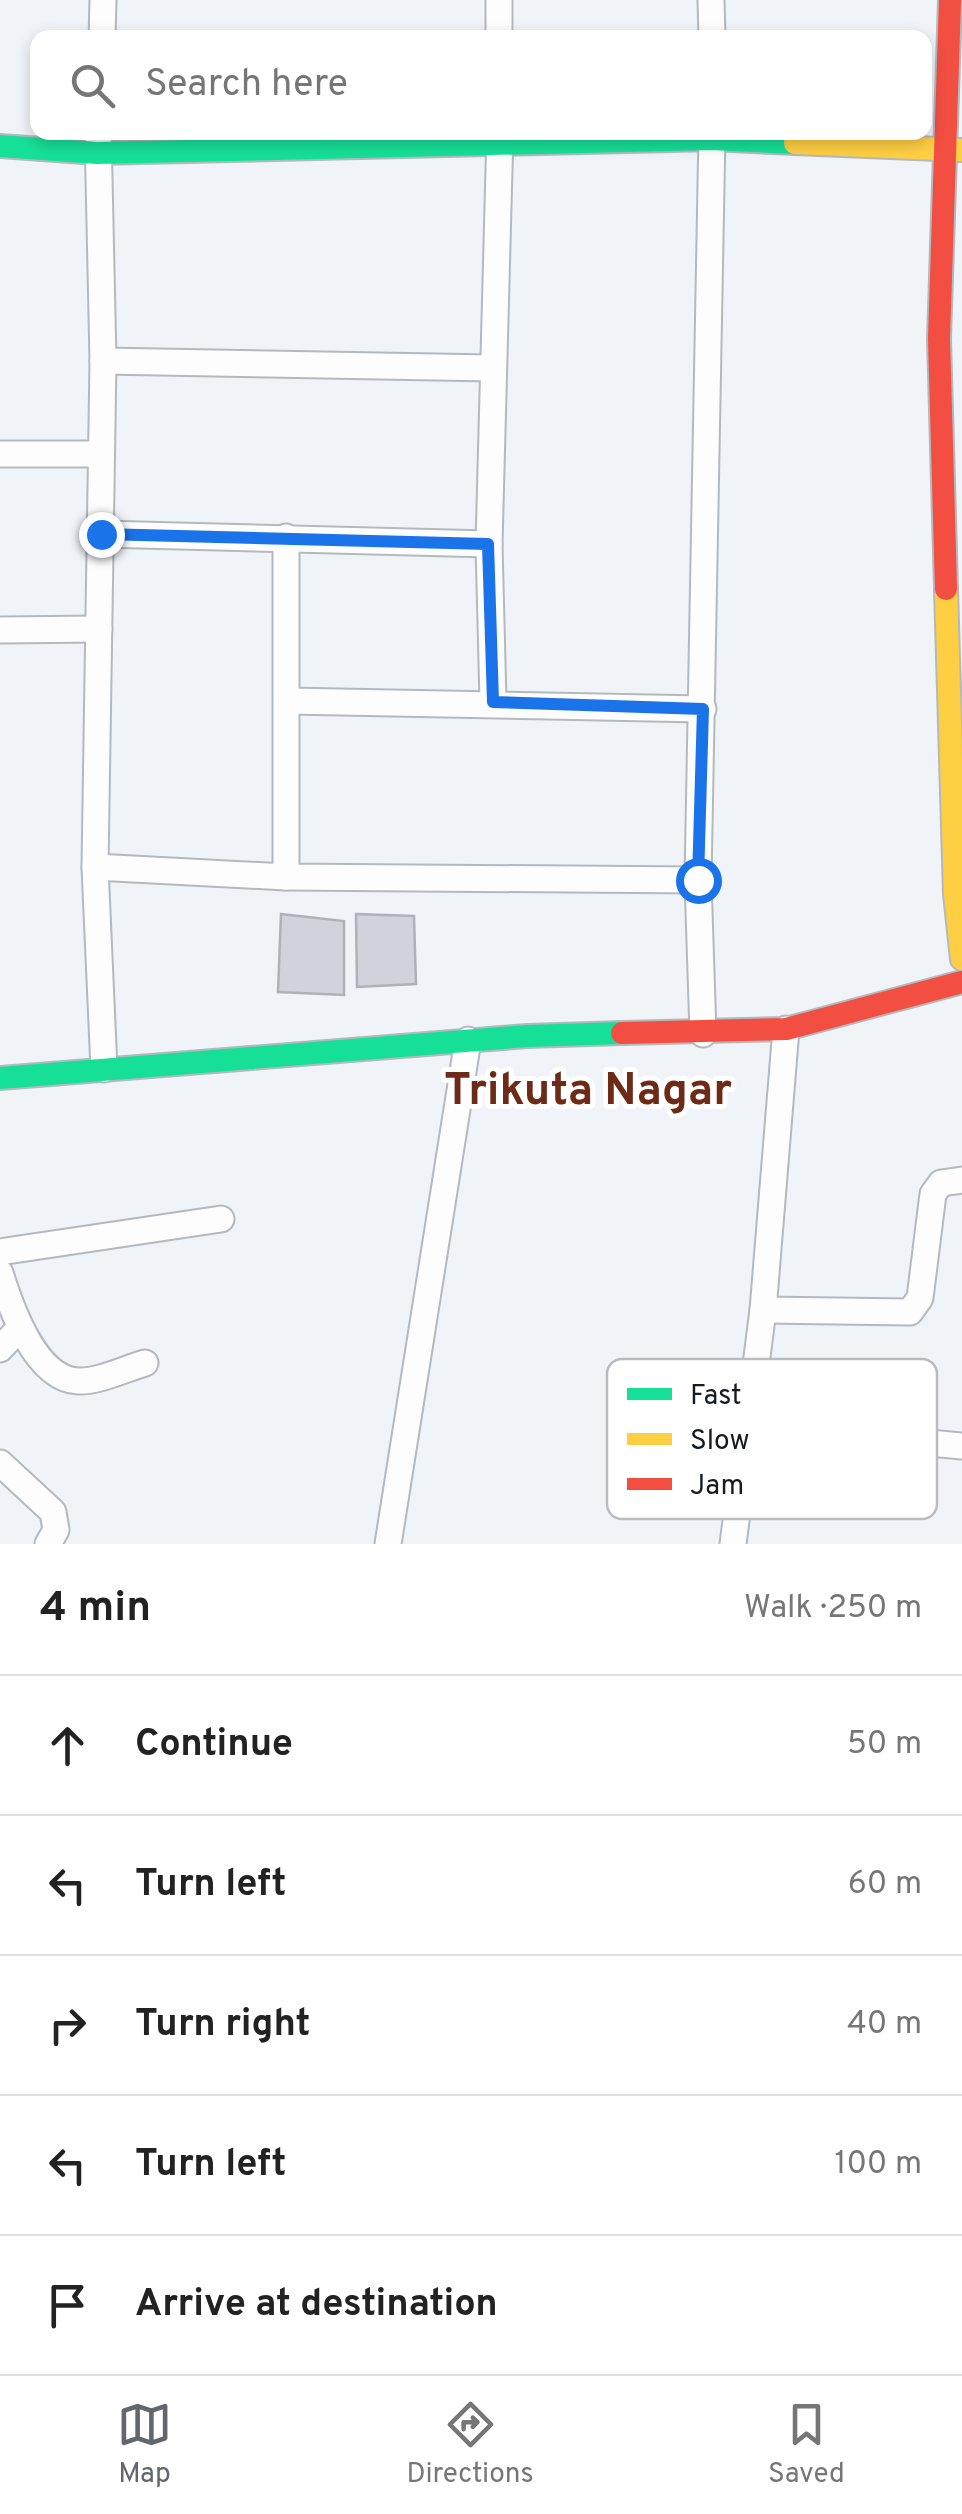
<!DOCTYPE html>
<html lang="en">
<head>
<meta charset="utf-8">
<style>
	body { margin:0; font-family:Overpass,sans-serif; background:#f2f2f2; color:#222 }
	.stop { position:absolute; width:30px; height:30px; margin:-22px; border:8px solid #1a73e8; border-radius:50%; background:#fff }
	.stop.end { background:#1a73e8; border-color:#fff; box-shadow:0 2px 10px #0008 }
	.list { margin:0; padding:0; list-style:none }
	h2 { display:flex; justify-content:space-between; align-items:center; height:130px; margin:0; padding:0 40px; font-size:42px }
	h2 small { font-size:32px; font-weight:400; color:#767676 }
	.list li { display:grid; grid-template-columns:65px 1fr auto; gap:30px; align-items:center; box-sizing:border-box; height:140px; padding:0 40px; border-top:2px solid #e0e0e0 }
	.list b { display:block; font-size:38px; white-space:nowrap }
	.list em { font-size:32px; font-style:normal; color:#767676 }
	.icon { flex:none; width:55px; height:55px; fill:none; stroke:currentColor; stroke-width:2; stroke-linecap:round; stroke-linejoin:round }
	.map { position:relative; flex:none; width:962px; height:1544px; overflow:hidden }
	.search { position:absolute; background:#fff; box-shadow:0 5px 15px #0003; left:30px; right:30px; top:30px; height:110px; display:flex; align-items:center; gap:25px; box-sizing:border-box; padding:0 35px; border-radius:20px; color:#767676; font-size:38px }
	.sheet { height:830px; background:#fff }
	nav { display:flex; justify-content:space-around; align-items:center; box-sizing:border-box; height:140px; border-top:2px solid #e0e0e0; background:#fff; font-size:28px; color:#767676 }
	nav a { display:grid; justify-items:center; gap:5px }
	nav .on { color:#62676e }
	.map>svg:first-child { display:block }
	.building { fill:#d1d3da; stroke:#b0b1b8; stroke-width:2.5 }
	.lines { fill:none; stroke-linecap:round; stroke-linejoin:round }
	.street-casing { stroke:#b4b9be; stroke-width:29 }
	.fast-casing { stroke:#b4b9be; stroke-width:26 }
	.slow-casing { stroke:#b4b9be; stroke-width:26 }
	.jam-casing { stroke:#b4b9be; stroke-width:26 }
	.street { stroke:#fdfdfe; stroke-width:25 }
	.fast { stroke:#16e098; stroke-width:22 }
	.slow { stroke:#ffcf43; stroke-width:22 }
	.jam { stroke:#f24e42; stroke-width:22 }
	.route { stroke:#1a73e8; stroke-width:12 }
	.labels { text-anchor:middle; stroke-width:10; stroke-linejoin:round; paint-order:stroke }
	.district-label { font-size:45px; font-weight:bold; fill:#6d2a17; stroke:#fff }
	.key { fill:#fff; stroke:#b9bbbd; stroke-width:2.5 }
	.key-label { font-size:28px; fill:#151b23 }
</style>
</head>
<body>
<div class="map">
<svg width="962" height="1544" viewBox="0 0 962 1544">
	<rect width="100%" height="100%" fill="#f0f4f8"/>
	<!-- building -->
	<g class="building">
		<polygon points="281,914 344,921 344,995 278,992"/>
		<polygon points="356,914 414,916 416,984 357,987"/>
	</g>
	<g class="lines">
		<!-- street casing -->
		<g class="street-casing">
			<g id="street">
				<polyline points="499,0 499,38"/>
				<polyline points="711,0 712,38"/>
				<polyline points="102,38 103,0"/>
				<polyline points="98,132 103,361 95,867 104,1069"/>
				<polyline points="103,361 492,368"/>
				<polyline points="0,454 99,454"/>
				<polyline points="101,534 489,544"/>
				<polyline points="286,537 286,877"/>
				<polyline points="0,630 99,629"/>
				<polyline points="288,701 703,709"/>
				<polyline points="493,702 489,544 500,132"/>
				<polyline points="95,867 286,877 698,880"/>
				<polyline points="703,1034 698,880 712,132"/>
				<polyline points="0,1252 221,1219"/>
				<path d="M 0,1273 C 10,1305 35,1379 78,1381 C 98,1382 125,1369 145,1363"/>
				<polyline points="763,1310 910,1312 920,1298 933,1194 941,1183 962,1180"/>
				<polyline points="0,1349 18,1330"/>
				<polyline points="750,1426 962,1446"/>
				<polyline points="0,1463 53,1512 56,1530 48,1544"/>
				<polyline points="388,1544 468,1040"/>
				<polyline points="733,1544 763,1310 786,1029"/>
			</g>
		</g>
		<!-- fast casing -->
		<g class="fast-casing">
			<g id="fast">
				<polyline points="0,146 97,153 712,139 795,143"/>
				<polyline points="0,1078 527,1036 622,1033"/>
			</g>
		</g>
		<!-- slow casing -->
		<g class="slow-casing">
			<g id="slow">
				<polyline points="795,143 962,150"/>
				<polyline points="946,589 955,894 962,959"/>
			</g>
		</g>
		<!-- jam casing -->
		<g class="jam-casing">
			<g id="jam">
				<polyline points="946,589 939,339 950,0"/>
				<polyline points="622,1033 786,1029 962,982"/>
			</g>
		</g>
		<!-- street -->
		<use href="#street" class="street"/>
		<!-- fast -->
		<use href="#fast" class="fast"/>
		<!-- slow -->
		<use href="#slow" class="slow"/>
		<!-- jam -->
		<use href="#jam" class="jam"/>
	</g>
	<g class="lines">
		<!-- route -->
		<polyline class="route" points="101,534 488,544 493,702 703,709 698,880"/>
	</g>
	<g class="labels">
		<!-- district labels -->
		<g class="district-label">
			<text x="588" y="1104">Trikuta Nagar</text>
		</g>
	</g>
	<!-- legend -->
	<rect x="607" y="1359" width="330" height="160" rx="15" class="key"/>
	<rect x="627" y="1388" width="45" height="12" fill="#16e098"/>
	<rect x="627" y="1433" width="45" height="12" fill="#ffcf43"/>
	<rect x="627" y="1478" width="45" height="12" fill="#f24e42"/>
	<g class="key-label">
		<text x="690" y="1404">Fast</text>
		<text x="690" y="1449">Slow</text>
		<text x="690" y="1494">Jam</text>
	</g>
</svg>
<div class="stop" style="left:698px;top:880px"></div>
<div class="stop end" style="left:101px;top:534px"></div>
<div class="search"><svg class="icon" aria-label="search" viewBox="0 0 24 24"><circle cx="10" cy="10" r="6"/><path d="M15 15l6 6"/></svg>Search here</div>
</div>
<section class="sheet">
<h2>4 min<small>Walk · 250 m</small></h2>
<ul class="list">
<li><svg class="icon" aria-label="ahead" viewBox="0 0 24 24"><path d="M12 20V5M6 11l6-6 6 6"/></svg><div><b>Continue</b></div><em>50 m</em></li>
<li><svg class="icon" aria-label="left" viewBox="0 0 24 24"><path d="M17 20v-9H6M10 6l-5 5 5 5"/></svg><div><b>Turn left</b></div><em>60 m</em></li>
<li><svg class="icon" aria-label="right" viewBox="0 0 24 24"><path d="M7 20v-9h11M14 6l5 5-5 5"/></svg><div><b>Turn right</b></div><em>40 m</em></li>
<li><svg class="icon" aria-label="left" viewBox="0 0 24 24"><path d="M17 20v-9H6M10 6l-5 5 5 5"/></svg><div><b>Turn left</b></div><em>100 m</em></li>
<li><svg class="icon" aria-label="arrive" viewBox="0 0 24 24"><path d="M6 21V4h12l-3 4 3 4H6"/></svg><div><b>Arrive at destination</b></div></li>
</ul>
</section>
<nav>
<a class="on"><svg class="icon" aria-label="map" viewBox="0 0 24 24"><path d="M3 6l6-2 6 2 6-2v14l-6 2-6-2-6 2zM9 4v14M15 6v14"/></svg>Map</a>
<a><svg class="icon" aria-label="directions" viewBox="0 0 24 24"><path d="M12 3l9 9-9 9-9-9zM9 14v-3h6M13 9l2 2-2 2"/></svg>Directions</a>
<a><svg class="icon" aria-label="saved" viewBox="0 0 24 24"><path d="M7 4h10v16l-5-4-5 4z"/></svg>Saved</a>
</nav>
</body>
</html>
